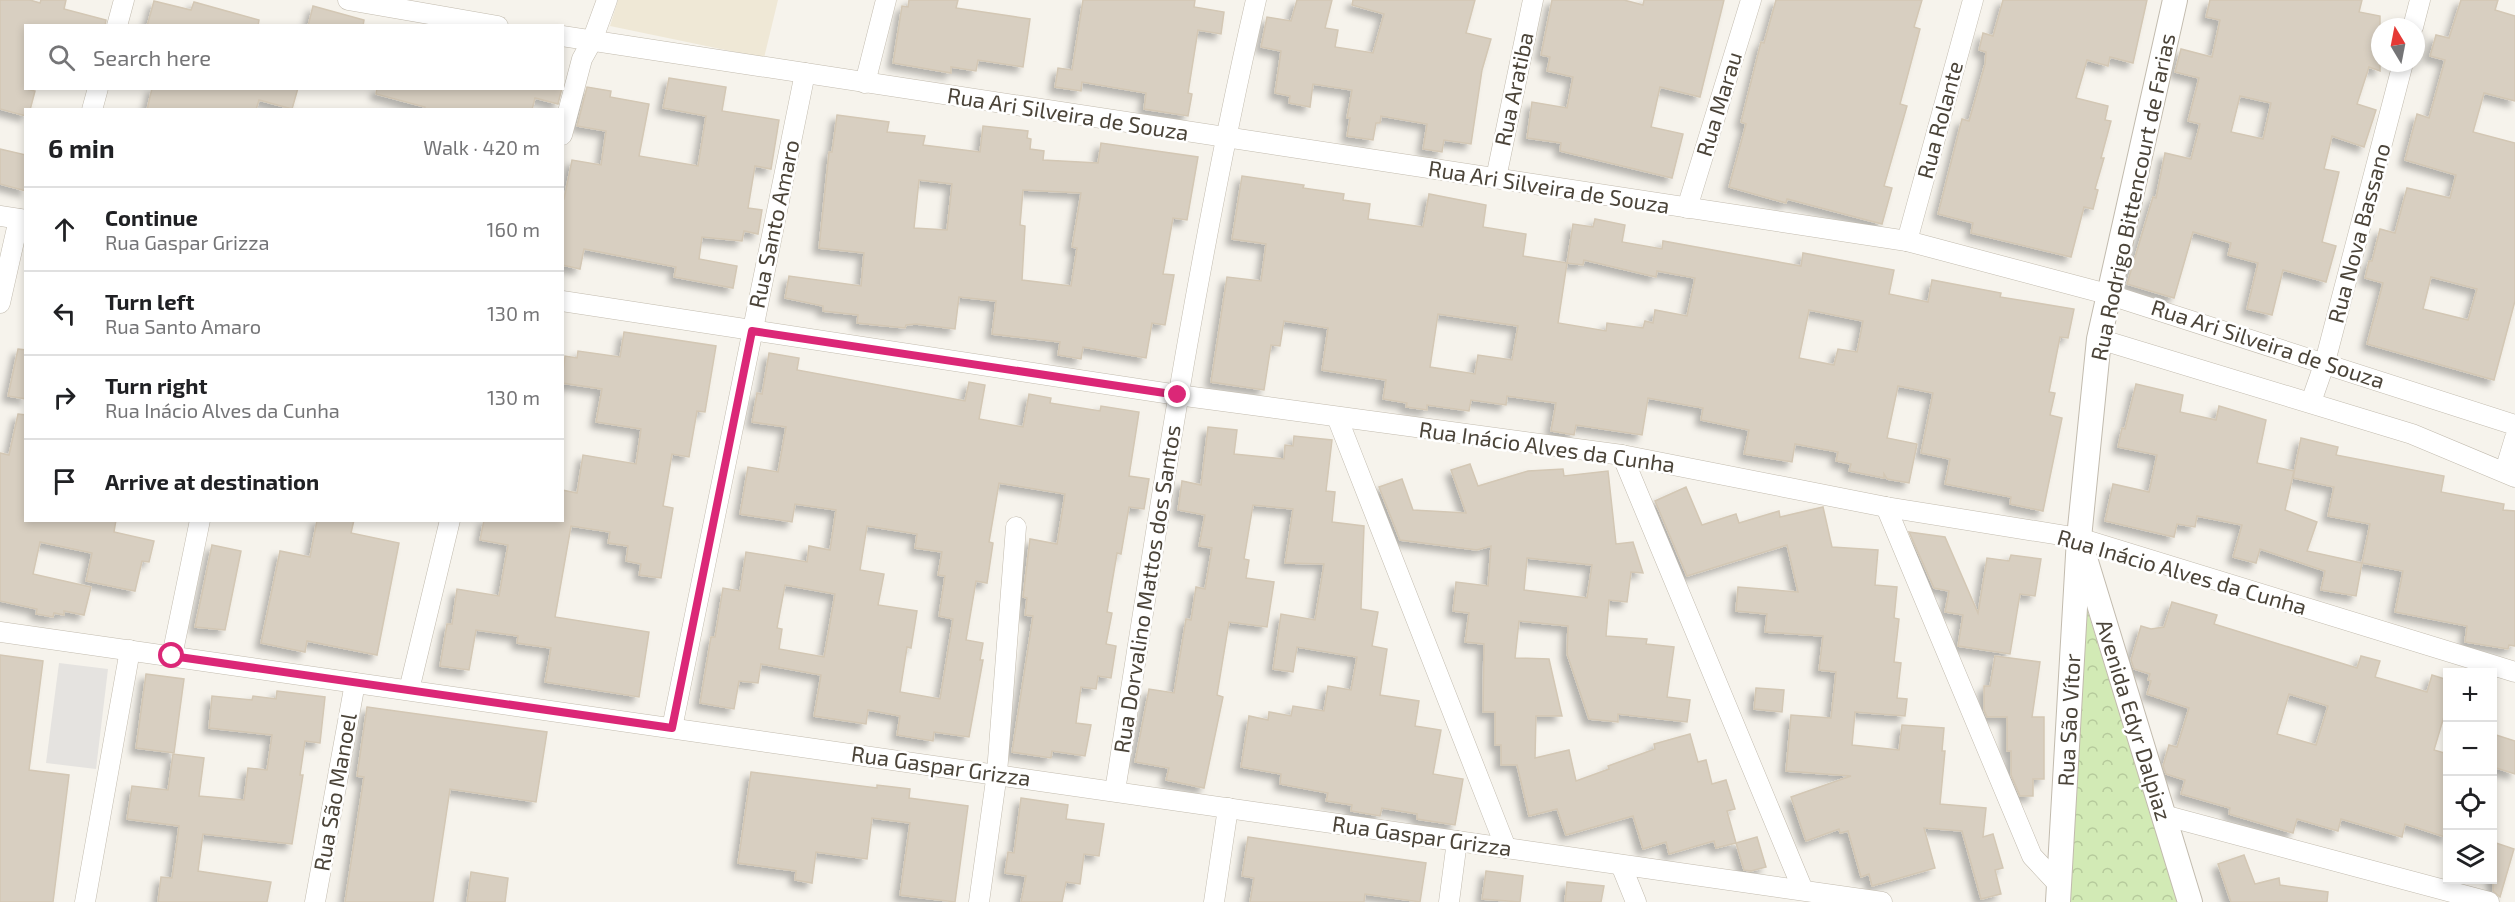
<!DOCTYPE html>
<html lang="en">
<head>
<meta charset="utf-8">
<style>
	body { margin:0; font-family:"Exo 2",sans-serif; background:#f6f6f6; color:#202124 }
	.controls { position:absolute; right:18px; bottom:18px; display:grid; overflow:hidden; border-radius:0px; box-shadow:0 3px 9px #0003 }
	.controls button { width:54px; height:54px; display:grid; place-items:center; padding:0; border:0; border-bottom:2px solid #e0e0e0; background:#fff; color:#202124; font:30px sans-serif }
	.compass { position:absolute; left:2371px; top:18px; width:54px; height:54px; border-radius:50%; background:#fff; box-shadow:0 3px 9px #0003; rotate:350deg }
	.stop { position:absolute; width:18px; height:18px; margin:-14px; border:4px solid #db2777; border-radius:50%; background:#fff }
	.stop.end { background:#db2777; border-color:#fff; box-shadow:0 2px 6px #0008 }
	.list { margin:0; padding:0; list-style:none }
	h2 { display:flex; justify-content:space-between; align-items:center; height:78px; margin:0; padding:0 24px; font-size:26px }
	h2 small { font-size:20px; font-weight:400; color:#757577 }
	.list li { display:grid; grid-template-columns:39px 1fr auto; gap:18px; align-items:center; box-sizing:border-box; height:84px; padding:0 24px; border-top:2px solid #e0e0e0 }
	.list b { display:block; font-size:22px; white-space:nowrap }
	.list p { margin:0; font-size:20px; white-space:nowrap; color:#757577 }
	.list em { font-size:20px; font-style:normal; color:#757577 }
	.icon { flex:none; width:33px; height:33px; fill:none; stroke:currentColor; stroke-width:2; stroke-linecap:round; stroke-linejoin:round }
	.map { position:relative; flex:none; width:2515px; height:902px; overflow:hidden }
	.search { position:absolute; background:#fff; box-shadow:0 3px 9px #0003; left:24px; top:24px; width:540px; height:66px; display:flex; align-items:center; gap:15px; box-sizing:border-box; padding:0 21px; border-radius:0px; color:#757577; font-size:22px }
	.panel { position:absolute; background:#fff; box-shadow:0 3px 9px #0003; left:24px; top:108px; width:540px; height:414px; border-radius:0px }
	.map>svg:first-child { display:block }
	.education { fill:#efe8d6 }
	.park { fill:url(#park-crowns) }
	.parking { fill:#e5e3e0 }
	.building { fill:#d8cfc1; stroke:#d3c7b4; stroke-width:1.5; fill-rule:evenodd; filter:url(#shadow) }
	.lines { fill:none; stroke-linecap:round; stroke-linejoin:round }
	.minor-casing { stroke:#c2bbae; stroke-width:21 }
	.tertiary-casing { stroke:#c2bbae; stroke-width:26 }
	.minor { stroke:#fff; stroke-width:20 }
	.tertiary { stroke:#fff; stroke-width:24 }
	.route { stroke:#db2777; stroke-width:8 }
	.labels { text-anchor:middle; stroke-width:5; stroke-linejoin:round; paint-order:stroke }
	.street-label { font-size:22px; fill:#4b4439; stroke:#fff }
</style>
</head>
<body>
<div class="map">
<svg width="2515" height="902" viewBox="0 0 2515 902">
	<defs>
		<pattern id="park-crowns" width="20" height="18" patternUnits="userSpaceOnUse" patternTransform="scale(1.5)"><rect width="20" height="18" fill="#d2eab5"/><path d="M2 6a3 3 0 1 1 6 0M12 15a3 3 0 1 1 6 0" fill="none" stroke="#b6ca9c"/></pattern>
		<filter id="shadow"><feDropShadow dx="-5.5" dy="5.5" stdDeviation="3" flood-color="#0004"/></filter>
	</defs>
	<rect width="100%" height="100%" fill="#f6f3ec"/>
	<!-- education -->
	<polygon class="education" points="618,0 778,0 764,58 610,26"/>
	<!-- park -->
	<polygon class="park" points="2086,606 2179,902 2070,902"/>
	<!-- parking -->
	<polygon class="parking" points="59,663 108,669 96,769 46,763"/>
	<!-- building -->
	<g class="building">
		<polygon points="0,0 30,0 40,3 41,0 66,0 64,9 106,20 105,26 26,26 26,89 35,91 30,110 26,110 26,116 0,109"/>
		<polygon points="909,0 958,0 956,8 1030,19 1023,67 978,60 976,71 951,67 951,73 893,63 902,6 908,7"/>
		<polygon points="1083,0 1195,0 1194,7 1224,12 1221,34 1198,30 1188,93 1192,94 1188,116 1144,109 1146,93 1082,82 1081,91 1055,87 1058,68 1072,70"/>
		<polygon points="1297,0 1332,0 1325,28 1338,30 1335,47 1373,53 1384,14 1352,5 1353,0 1475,0 1466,33 1491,39 1482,70 1471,144 1444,140 1442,152 1423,149 1427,124 1381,116 1380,123 1376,123 1373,140 1347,136 1350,118 1347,118 1352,90 1313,84 1310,107 1289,103 1290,96 1275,93 1281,51 1261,47 1267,17 1291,21"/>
		<polygon points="1552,0 1624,0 1643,5 1644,0 1724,0 1700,97 1660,87 1651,127 1683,134 1672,178 1560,151 1561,143 1527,138 1532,102 1567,108 1573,77 1547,71 1550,57 1541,55"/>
		<polygon points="1776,0 1922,0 1914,27 1920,29 1900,104 1907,106 1884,186 1892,188 1882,224 1787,199 1786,203 1729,187 1746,124 1741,122 1761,42 1764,43"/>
		<polygon points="2003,0 2147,0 2133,63 2110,57 2108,66 2087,60 2076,98 2108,106 2105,120 2111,121 2101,158 2104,158 2095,189 2098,190 2093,209 2084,207 2071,257 1971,233 1973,223 1938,214 1962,119 1969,121 1985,64 1986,52 1979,50 1983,33 1993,36"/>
		<path d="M 2210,0 L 2362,0 L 2359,12 L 2380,16 L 2380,71 L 2369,67 L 2357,104 L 2376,110 L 2364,147 L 2332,136 L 2324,169 L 2339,172 L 2322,242 L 2336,246 L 2326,282 L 2283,270 L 2272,315 L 2247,309 L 2258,263 L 2228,255 L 2231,243 L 2193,232 L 2174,298 L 2127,284 L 2153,197 L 2156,198 L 2165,153 L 2191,159 L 2200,124 L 2188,121 L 2199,78 L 2175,72 L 2181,49 L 2212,57 L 2220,20 L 2206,17 ZM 2240,96 L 2271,103 L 2263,139 L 2231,132 Z"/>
		<path d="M 2461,0 L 2498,0 L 2495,10 L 2515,16 L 2515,101 L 2484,93 L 2473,132 L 2515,143 L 2515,301 L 2494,380 L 2367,344 L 2383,283 L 2365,278 L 2369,261 L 2372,261 L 2380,229 L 2395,233 L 2407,188 L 2450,198 L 2456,175 L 2405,160 L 2417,114 L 2429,118 L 2445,60 L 2430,56 L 2436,35 L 2449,38 ZM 2431,277 L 2477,289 L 2468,320 L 2423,309 Z"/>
		<polygon points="154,1 191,10 194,2 259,20 258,26 147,26"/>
		<polygon points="313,6 364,20 363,26 308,26"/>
		<polygon points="669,78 726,87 722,111 779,120 771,169 755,166 748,208 762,210 758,234 744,231 742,241 702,237 699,259 737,266 733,288 674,277 676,267 584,249 580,269 562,265 562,199 564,199 572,160 601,165 606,131 577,126 587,87 611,91 610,97 649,104 639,156 698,166 706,116 663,108"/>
		<polygon points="152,88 298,88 292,109 259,100 256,110 147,110"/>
		<polygon points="377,88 562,88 558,104 535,98 532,110 425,110 425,107 376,94"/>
		<path d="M 837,115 L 889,122 L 887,132 L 925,136 L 923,145 L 980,152 L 983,126 L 1028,131 L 1027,138 L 1031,139 L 1030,149 L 1044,151 L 1043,160 L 1098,163 L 1101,143 L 1198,157 L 1187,220 L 1173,218 L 1163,274 L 1174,275 L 1165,325 L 1152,323 L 1146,358 L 1083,347 L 1081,359 L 1058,355 L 1060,342 L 992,334 L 996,301 L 959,297 L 955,329 L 916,324 L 906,325 L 905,328 L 857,323 L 858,315 L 823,311 L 823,306 L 785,298 L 789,276 L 861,286 L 864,253 L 819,248 L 829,152 L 832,152 ZM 919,180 L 952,184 L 947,230 L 914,228 ZM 1023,190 L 1081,193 L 1072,247 L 1077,248 L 1071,286 L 1022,280 L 1025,226 L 1020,225 Z"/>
		<polygon points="0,149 26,155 26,191 0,184"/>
		<path d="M 1242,176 L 1304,185 L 1303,188 L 1344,194 L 1343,200 L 1370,204 L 1368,219 L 1416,226 L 1423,227 L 1429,194 L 1486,205 L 1483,227 L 1526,234 L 1523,256 L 1567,263 L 1573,224 L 1593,227 L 1595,219 L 1625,225 L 1622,242 L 1662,249 L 1663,241 L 1801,266 L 1803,253 L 1894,270 L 1889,294 L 1928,302 L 1932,280 L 2001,293 L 2000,297 L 2074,309 L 2068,338 L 2060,337 L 2049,392 L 2055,393 L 2050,415 L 2062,418 L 2043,511 L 2010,504 L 2011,497 L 1945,484 L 1950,459 L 1921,453 L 1933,393 L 1898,386 L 1887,438 L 1917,444 L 1909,483 L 1887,479 L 1884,474 L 1884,478 L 1849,471 L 1851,464 L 1836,461 L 1838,452 L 1795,444 L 1792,462 L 1744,454 L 1749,430 L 1701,420 L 1703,408 L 1648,398 L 1642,435 L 1576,425 L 1574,435 L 1551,431 L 1556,403 L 1507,396 L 1506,405 L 1471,400 L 1469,411 L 1427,405 L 1427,410 L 1406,407 L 1407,403 L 1383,399 L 1386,380 L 1322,370 L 1328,328 L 1284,321 L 1280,346 L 1271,345 L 1264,390 L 1211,382 L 1227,277 L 1261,281 L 1266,244 L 1232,239 ZM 1584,260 L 1656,277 L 1657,271 L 1695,278 L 1687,316 L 1655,310 L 1653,323 L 1645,321 L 1643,328 L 1607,323 L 1606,331 L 1558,323 L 1567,263 L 1583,265 ZM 1809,310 L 1863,321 L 1857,352 L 1838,349 L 1834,365 L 1799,358 ZM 1438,314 L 1518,326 L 1512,360 L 1478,355 L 1475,374 L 1430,367 Z"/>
		<polygon points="624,332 716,346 705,412 697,411 689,457 672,454 663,506 673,508 661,578 639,575 641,564 626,561 628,546 608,543 610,532 571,526 555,617 649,632 639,697 545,682 551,648 517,643 518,636 476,630 469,670 440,666 447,624 452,624 457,589 499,596 508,545 480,540 484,520 562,520 562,490 577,493 583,455 636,464 641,429 596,422 602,389 562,383 565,356 577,358 578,351 620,357"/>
		<polygon points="18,349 26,350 26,399 8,396"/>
		<path d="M 769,353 L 799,358 L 797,370 L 965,401 L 969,382 L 985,385 L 979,419 L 1023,427 L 1029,394 L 1051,398 L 1050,403 L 1100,411 L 1101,406 L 1139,412 L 1129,476 L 1149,479 L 1144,509 L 1129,507 L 1121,554 L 1117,553 L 1107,612 L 1112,613 L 1106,644 L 1116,646 L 1111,678 L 1098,676 L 1096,689 L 1081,687 L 1076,723 L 1091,725 L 1085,756 L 1052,751 L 1051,758 L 1012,752 L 1033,616 L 1025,615 L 1027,598 L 1023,597 L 1030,539 L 1057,544 L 1065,494 L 999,483 L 989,542 L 993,543 L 987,583 L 976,581 L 966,640 L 983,643 L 980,660 L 983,660 L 969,737 L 934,732 L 933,741 L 897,735 L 900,716 L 868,710 L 866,724 L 814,716 L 821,675 L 761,664 L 758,683 L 739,681 L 734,709 L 700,703 L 711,637 L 715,637 L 723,588 L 740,591 L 746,552 L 807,562 L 809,546 L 830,550 L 836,510 L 795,504 L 792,522 L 740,514 L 748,467 L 778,472 L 786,427 L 752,422 L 757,393 L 762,394 ZM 867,526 L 917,534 L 915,548 L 942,552 L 938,575 L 945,576 L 939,616 L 953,619 L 940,699 L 900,692 L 907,647 L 911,648 L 917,611 L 878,605 L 884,574 L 860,570 ZM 785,585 L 835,594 L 824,657 L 779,649 L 782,629 L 777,628 Z"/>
		<polygon points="2136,384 2183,395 2180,412 2216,420 2219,406 2266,420 2257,463 2294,471 2285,510 2317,522 2307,551 2362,563 2356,596 2321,590 2325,571 2260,549 2256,563 2233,557 2242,525 2197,516 2195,527 2177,524 2174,537 2105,521 2113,484 2149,492 2157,455 2118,447 2122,428 2125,429"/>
		<polygon points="18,414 26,415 26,520 116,520 114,532 154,541 149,562 142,561 135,591 86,581 92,553 40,542 33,574 91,587 84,615 64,611 64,615 54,613 53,617 36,614 37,609 0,601 0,453 9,455"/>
		<polygon points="1208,427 1237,430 1234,454 1284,459 1285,445 1293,446 1294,436 1332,440 1326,491 1335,492 1332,522 1364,526 1361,609 1378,612 1372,646 1387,649 1380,695 1419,701 1415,726 1441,730 1433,774 1463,779 1455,825 1417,819 1417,814 1382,808 1380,816 1351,811 1352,805 1326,801 1328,793 1280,784 1281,774 1241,767 1249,716 1268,720 1269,712 1291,716 1293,706 1324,711 1328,686 1351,690 1357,657 1297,647 1293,672 1273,669 1281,614 1315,620 1324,564 1285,563 1293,509 1253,505 1244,559 1249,560 1246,578 1274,582 1267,627 1229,622 1217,695 1223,697 1204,788 1166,780 1169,768 1135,762 1149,689 1174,693 1186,619 1191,620 1196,587 1205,589 1212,548 1199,546 1205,515 1178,510 1182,481 1201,485"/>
		<polygon points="2301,438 2338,447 2336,455 2444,476 2441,492 2504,504 2503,510 2515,511 2515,646 2509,645 2508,649 2465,642 2467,626 2395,612 2403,571 2362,563 2370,524 2328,516 2334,487 2293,478"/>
		<path d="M 1470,464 L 1478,486 L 1528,471 L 1563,469 L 1564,476 L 1608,471 L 1616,544 L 1633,542 L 1643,573 L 1631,572 L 1627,602 L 1609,600 L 1606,636 L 1647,639 L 1646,644 L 1674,647 L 1667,697 L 1690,700 L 1687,722 L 1618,714 L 1618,722 L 1589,719 L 1567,654 L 1568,626 L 1519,621 L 1515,658 L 1549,659 L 1562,716 L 1536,716 L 1535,758 L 1569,750 L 1576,781 L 1609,769 L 1608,766 L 1655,749 L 1654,744 L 1690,734 L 1698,762 L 1706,760 L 1712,784 L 1726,780 L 1735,809 L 1727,811 L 1736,843 L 1716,848 L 1714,841 L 1669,854 L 1666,842 L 1643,849 L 1633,816 L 1566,835 L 1557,809 L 1529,816 L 1517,765 L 1501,765 L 1501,745 L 1495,745 L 1495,712 L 1483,712 L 1484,644 L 1465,642 L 1469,613 L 1453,611 L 1456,582 L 1488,586 L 1491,546 L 1477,550 L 1400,540 L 1379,487 L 1402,479 L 1413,510 L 1466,513 L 1451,470 ZM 1527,558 L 1592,565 L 1587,598 L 1524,590 Z"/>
		<polygon points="1686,487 1702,525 1736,514 1739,523 1779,511 1780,517 1823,507 1832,547 1878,550 1875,585 1897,587 1894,618 1899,619 1894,662 1901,663 1897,698 1907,699 1905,716 1855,712 1852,745 1899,750 1902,725 1944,728 1942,751 1945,751 1940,804 1986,808 1983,837 1993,834 2003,868 1995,870 2001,894 1981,899 1962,831 1924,828 1935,868 1872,886 1869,874 1861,877 1848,831 1840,833 1839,829 1806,841 1791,797 1851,776 1786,771 1791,715 1831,718 1836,672 1819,670 1823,636 1765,632 1767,614 1736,611 1738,587 1798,592 1787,545 1687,576 1655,501"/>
		<polygon points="317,520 354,520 351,533 399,543 377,655 307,641 305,652 261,643 280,551 310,557"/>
		<polygon points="1909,532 1945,537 1978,613 1987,558 2009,561 2011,555 2041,559 2035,596 2020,594 2010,654 1958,646 1963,615 1945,612 1949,591 1934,588"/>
		<polygon points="212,545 241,551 225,630 195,627"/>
		<path d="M 2172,602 L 2217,615 L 2214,624 L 2357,668 L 2361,656 L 2380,661 L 2375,677 L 2427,692 L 2432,675 L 2448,680 L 2448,703 L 2434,750 L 2448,754 L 2448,838 L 2405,824 L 2402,837 L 2341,819 L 2338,831 L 2297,819 L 2293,833 L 2229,814 L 2230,808 L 2181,794 L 2185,780 L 2166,774 L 2163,766 L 2169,745 L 2177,747 L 2189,708 L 2147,694 L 2151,681 L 2148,680 L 2150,674 L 2134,669 L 2131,660 L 2141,626 L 2151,629 L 2164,627 ZM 2289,694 L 2328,706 L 2316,745 L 2277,734 Z"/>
		<polygon points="0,655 43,661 29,770 69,775 53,902 0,902"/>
		<polygon points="1995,656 2040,662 2032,717 2044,717 2044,779 2033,779 2033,796 2020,796 2011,775 2011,751 2007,751 2007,717 1987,717 1984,710 1984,686 1990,686"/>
		<polygon points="146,674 184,679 174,753 136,748"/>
		<polygon points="1756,688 1784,690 1782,712 1754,709"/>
		<polygon points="277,691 325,697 320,743 305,741 300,775 303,775 292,844 203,834 198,871 271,882 267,902 158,902 161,877 172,878 179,826 127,819 132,786 168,790 173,754 204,758 199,796 244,800 248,768 267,770 272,735 209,728 212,696 252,700 253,696 276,699"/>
		<polygon points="367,707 547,732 536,802 450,789 433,902 345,902 364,777 357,776"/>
		<polygon points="2493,734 2515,741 2515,774 2493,767"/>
		<polygon points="751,772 877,788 877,785 910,789 909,798 968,806 955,902 900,895 910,823 872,818 867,859 816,852 812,883 795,880 796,871 738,863"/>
		<polygon points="1021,798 1068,805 1066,819 1104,824 1099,856 1084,854 1080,884 1066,882 1062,902 1021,902 1026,876 1005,873 1008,852 1014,853"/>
		<polygon points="1248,837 1426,863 1420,902 1365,894 1364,902 1250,902 1254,878 1242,876"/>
		<polygon points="1757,837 1766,867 1751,871 1744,870 1736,843"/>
		<polygon points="2493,842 2514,849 2500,897 2493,891"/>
		<polygon points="2244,855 2255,884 2279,878 2280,885 2328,892 2327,902 2231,902 2218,864"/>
		<polygon points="1486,871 1523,876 1520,902 1482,899"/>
		<polygon points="471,872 508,878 505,902 467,902"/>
		<polygon points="1567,882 1604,886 1601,902 1565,902"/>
	</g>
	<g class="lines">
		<!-- minor casing -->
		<g class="minor-casing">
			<g id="minor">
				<polyline points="348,0 498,26"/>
				<polyline points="117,26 124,0"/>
				<polyline points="2413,27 2420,0"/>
				<polyline points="562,36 1907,241 2107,294 2515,425"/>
				<polyline points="865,83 886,0"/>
				<polyline points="92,110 98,88"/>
				<polyline points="562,135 582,59 592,41 607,0"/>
				<polyline points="1496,178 1533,0"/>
				<polyline points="1687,208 1751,0"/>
				<polyline points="0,216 26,220"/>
				<polyline points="1907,241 1973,0"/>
				<polyline points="562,301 1178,395 1622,455 1886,507 2079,538 2515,672"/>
				<polyline points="0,303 19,219"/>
				<polyline points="2099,339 2412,434 2515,477"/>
				<polyline points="2311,402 2325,362 2403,63"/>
				<polyline points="1337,417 1506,848"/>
				<polyline points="1622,455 1803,890"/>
				<polyline points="2505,471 2515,438"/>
				<polyline points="1886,507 2032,856 2059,885"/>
				<polyline points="0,632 1882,902"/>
				<polyline points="172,656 200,520"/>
				<polyline points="409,690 450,520"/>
				<polyline points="672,728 805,73"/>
				<path d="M 1115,791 C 1157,526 1196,261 1256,0"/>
				<polyline points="2163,815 2489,902"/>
				<polyline points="1621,865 1636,902"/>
				<polyline points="85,902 130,650"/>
				<polyline points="315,902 355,683"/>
				<polyline points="979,902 997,773 1016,527"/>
				<polyline points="1214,902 1228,808"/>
				<polyline points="1449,902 1457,841"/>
			</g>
		</g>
		<!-- tertiary casing -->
		<g class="tertiary-casing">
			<g id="tertiary">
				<polyline points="2084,555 2190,902"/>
				<polyline points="2058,902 2079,538 2099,339 2175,0"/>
			</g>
		</g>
		<!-- minor -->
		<use href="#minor" class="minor"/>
		<!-- tertiary -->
		<use href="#tertiary" class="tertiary"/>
	</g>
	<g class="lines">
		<!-- route -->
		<polyline class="route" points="172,656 672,728 752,331 1178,395"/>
	</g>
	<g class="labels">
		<!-- street labels -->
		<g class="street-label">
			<text transform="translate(1514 89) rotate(-78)" y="8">Rua Aratiba</text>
			<text transform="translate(1719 104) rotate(-73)" y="8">Rua Marau</text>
			<text transform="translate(1068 114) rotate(9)" y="8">Rua Ari Silveira de Souza</text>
			<text transform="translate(1940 120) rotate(-75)" y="8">Rua Rolante</text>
			<text transform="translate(1549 187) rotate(9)" y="8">Rua Ari Silveira de Souza</text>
			<text transform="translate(2133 197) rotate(-78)" y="8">Rua Rodrigo Bittencourt de Farias</text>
			<text transform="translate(774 224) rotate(-78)" y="8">Rua Santo Amaro</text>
			<text transform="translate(2359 233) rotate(-75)" y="8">Rua Nova Bassano</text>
			<text transform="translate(2268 344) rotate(18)" y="8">Rua Ari Silveira de Souza</text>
			<text transform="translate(1547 447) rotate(8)" y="8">Rua Inácio Alves da Cunha</text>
			<text transform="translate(2182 572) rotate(16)" y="8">Rua Inácio Alves da Cunha</text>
			<text transform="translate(1147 589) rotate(-81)" y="8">Rua Dorvalino Mattos dos Santos</text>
			<text transform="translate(2069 720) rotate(-87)" y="8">Rua São Vítor</text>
			<text transform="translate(2134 720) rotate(73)" y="8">Avenida Edyr Dalpiaz</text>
			<text transform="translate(941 766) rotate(8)" y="8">Rua Gaspar Grizza</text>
			<text transform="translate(335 792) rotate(-80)" y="8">Rua São Manoel</text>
			<text transform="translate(1422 836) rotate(8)" y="8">Rua Gaspar Grizza</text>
		</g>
	</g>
</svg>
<div class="controls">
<button>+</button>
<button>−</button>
<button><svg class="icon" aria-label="locate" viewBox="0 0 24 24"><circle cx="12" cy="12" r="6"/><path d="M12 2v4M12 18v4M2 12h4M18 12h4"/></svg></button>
<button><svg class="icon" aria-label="layers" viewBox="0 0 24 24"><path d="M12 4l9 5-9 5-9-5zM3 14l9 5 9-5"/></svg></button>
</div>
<svg class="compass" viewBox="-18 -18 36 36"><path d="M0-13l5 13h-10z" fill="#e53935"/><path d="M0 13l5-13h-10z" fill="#757577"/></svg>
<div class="stop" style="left:172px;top:656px"></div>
<div class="stop end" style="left:1178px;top:395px"></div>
<div class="search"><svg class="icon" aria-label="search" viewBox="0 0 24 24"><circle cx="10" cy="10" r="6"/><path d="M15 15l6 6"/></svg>Search here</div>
<section class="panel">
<h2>6 min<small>Walk · 420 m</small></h2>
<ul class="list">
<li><svg class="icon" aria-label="ahead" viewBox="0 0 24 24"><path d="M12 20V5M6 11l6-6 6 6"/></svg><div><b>Continue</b><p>Rua Gaspar Grizza</p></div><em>160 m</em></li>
<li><svg class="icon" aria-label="left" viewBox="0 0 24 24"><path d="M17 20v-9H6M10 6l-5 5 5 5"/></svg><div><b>Turn left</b><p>Rua Santo Amaro</p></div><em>130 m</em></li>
<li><svg class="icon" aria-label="right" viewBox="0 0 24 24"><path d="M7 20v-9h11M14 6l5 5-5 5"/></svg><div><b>Turn right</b><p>Rua Inácio Alves da Cunha</p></div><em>130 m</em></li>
<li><svg class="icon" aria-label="arrive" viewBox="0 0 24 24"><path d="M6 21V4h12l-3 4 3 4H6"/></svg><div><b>Arrive at destination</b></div></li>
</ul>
</section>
</div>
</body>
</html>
